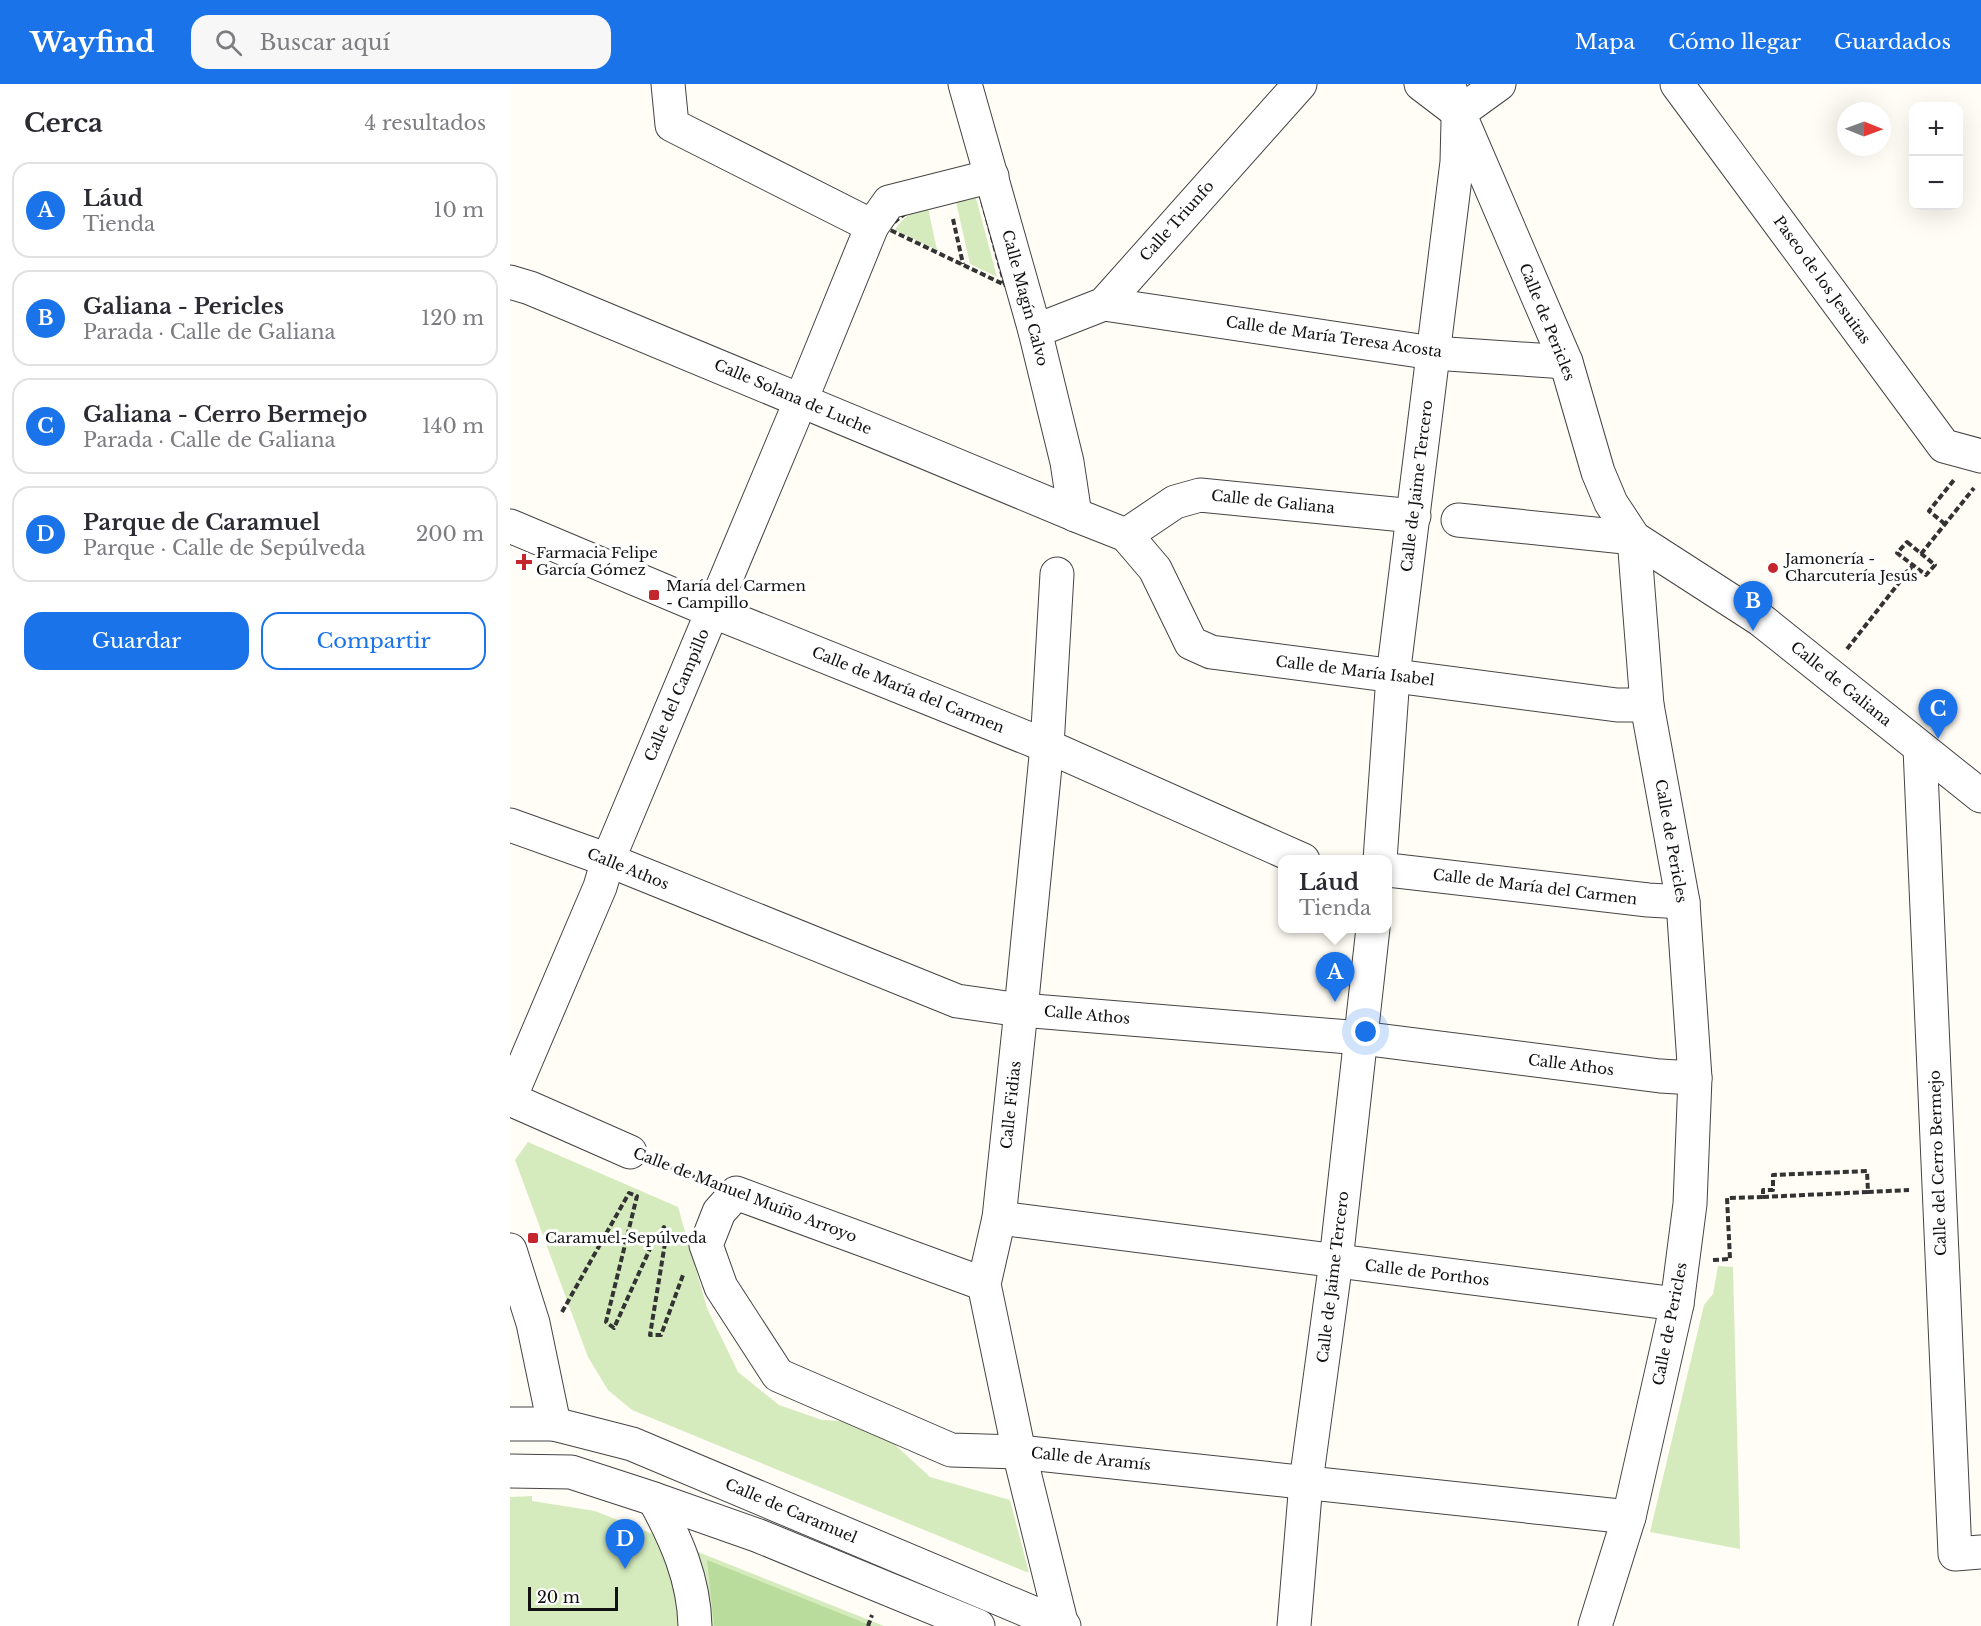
<!DOCTYPE html>
<html lang="es">
<head>
<meta charset="utf-8">
<style>
	body { margin:0; font-family:"Libre Baskerville",serif; background:#f7f7f7; color:#2b2b33 }
	.controls { position:absolute; right:18px; top:18px; display:grid; overflow:hidden; border-radius:12px; box-shadow:0 6px 24px #0002 }
	.controls button { width:54px; height:54px; display:grid; place-items:center; padding:0; border:0; border-bottom:2px solid #e1e1e2; background:#fff; color:#2b2b33; font:30px sans-serif }
	.compass { position:absolute; left:1327px; top:18px; width:54px; height:54px; border-radius:50%; background:#fff; box-shadow:0 6px 24px #0002; rotate:91deg }
	.scale { position:absolute; left:18px; bottom:15px; width:90px; box-sizing:border-box; padding-left:6px; border:3px solid #111; border-top:0; font-size:16px; line-height:21px; white-space:nowrap; color:#111; -webkit-text-stroke:4px #fff; paint-order:stroke }
	.you { position:absolute; left:856px; top:948px; width:21px; height:21px; margin:-15px; border:4px solid #fff; border-radius:50%; background:#1a73e8; box-shadow:0 0 0 9px #1a73e833 }
	.badge { display:grid; place-items:center; width:39px; height:39px; border-radius:50%; background:#1a73e8; color:#fff; font-size:20px; font-weight:700 }
	.pin { position:absolute; translate:-50% -50px; filter:drop-shadow(0 2px 3px #0008) }
	.pin::after { content:''; position:absolute; top:32px; width:21px; height:18px; background:inherit; clip-path:polygon(0 0,100% 0,50% 100%) }
	.popup { position:absolute; left:768px; top:771px; width:114px; height:78px; box-sizing:border-box; display:grid; place-content:center; border-radius:12px; background:#fff; filter:drop-shadow(0 2px 4px #0005); font-size:20px; white-space:nowrap; color:#7c7c81 }
	.popup b { font-size:22px; color:#2b2b33 }
	.popup::after { content:''; position:absolute; left:50%; top:100%; margin-left:-12px; border:12px solid transparent; border-top-color:#fff }
	.list { margin:0; padding:0; list-style:none }
	h2 { display:flex; justify-content:space-between; align-items:center; height:78px; margin:0; padding:0 24px; font-size:26px }
	h2 small { font-size:20px; font-weight:400; color:#7c7c81 }
	.list li { display:grid; grid-template-columns:39px 1fr auto; gap:18px; align-items:center; box-sizing:border-box; height:96px; margin:0 12px 12px; padding:0 12px; border:2px solid #e1e1e2; border-radius:18px }
	.list b { display:block; font-size:22px; white-space:nowrap }
	.list p { margin:0; font-size:20px; white-space:nowrap; color:#7c7c81 }
	.list em { font-size:20px; font-style:normal; color:#7c7c81 }
	.actions { display:flex; gap:12px; padding:18px 24px }
	.actions a { flex:1; padding:14px 0; border:2px solid #1a73e8; border-radius:18px; text-align:center; font-size:21px; color:#1a73e8 }
	.actions .main { background:#1a73e8; color:#fff }
	.icon { flex:none; width:33px; height:33px; fill:none; stroke:currentColor; stroke-width:2; stroke-linecap:round; stroke-linejoin:round }
	.map { position:relative; flex:none; width:1471px; height:1542px; overflow:hidden }
	header { display:flex; align-items:center; gap:36px; box-sizing:border-box; height:84px; padding:0 30px; background:#1a73e8; color:#fff }
	header strong { font-size:28px }
	nav { display:flex; gap:33px; margin-inline-start:auto; font-size:21px }
	.search { width:420px; height:54px; background:#f7f7f7; display:flex; align-items:center; gap:15px; box-sizing:border-box; padding:0 21px; border-radius:18px; color:#7c7c81; font-size:22px }
	main { display:flex }
	aside { flex:1; background:#fff }
	.map>svg:first-child { display:block }
	.green { fill:#d5ebbd }
	.forest { fill:#b9dc9c }
	.lines { fill:none; stroke-linecap:round; stroke-linejoin:round }
	.minor-casing { stroke:#444; stroke-width:35 }
	.tertiary-casing { stroke:#444; stroke-width:35 }
	.path { stroke:#333; stroke-width:4; stroke-dasharray:6 3; stroke-linecap:butt }
	.minor { stroke:#fff; stroke-width:33 }
	.tertiary { stroke:#fff; stroke-width:33 }
	.poi-dot { fill:#c4262e; stroke:#fff; stroke-width:2 }
	.labels { text-anchor:middle; stroke-width:6; stroke-linejoin:round; paint-order:stroke }
	.street-label { font-size:15px; fill:#111; stroke:#fff }
	.poi-label { font-size:15px; fill:#111; stroke:#fff; text-anchor:start }
</style>
</head>
<body>
<header>
<strong>Wayfind</strong>
<div class="search"><svg class="icon" aria-label="search" viewBox="0 0 24 24"><circle cx="10" cy="10" r="6"/><path d="M15 15l6 6"/></svg>Buscar aquí</div>
<nav><a>Mapa</a><a>Cómo llegar</a><a>Guardados</a></nav>
</header>
<main>
<aside>
<h2>Cerca<small>4 resultados</small></h2>
<ul class="list">
<li><span class="badge">A</span><div><b>Láud</b><p>Tienda</p></div><em>10 m</em></li>
<li><span class="badge">B</span><div><b>Galiana - Pericles</b><p>Parada · Calle de Galiana</p></div><em>120 m</em></li>
<li><span class="badge">C</span><div><b>Galiana - Cerro Bermejo</b><p>Parada · Calle de Galiana</p></div><em>140 m</em></li>
<li><span class="badge">D</span><div><b>Parque de Caramuel</b><p>Parque · Calle de Sepúlveda</p></div><em>200 m</em></li>
</ul>
<div class="actions"><a class="main">Guardar</a><a>Compartir</a></div>
</aside>
<div class="map">
<svg width="1471" height="1542" viewBox="0 0 1471 1542">
	<rect width="100%" height="100%" fill="#fffdf5"/>
	<!-- green -->
	<g class="green">
		<polygon points="466,114 487,193 460,180 446,118"/>
		<path d="M 418,124 L 427,166 L 385,146 C 392,133 404,127 418,124 Z"/>
		<polygon points="18,1058 168,1123 197,1224 228,1288 269,1321 312,1336 351,1338 382,1358 420,1393 500,1416 519,1489 122,1326 98,1306 78,1273 5,1076"/>
		<polygon points="1208,1182 1223,1183 1230,1465 1140,1448 1194,1221 1203,1210"/>
		<polygon points="22,1412 22,1417 85,1427 374,1542 0,1542 0,1413"/>
	</g>
	<!-- forest -->
	<polygon class="forest" points="197,1476 362,1542 204,1542"/>
	<g class="lines">
		<!-- minor casing -->
		<g class="minor-casing">
			<g id="minor">
				<polyline points="158,0 162,41 362,142 379,118 482,92"/>
				<polyline points="455,0 525,247 557,378 565,431"/>
				<polyline points="911,0 949,29"/>
				<polyline points="938,0 949,29 1056,278 1088,388 1101,419 1124,454 1137,621 1173,818 1185,994 1180,1120 1167,1220 1119,1433 1085,1542"/>
				<polyline points="1167,0 1434,362 1471,372"/>
				<polyline points="949,29 989,0"/>
				<polyline points="0,198 20,204 573,434 616,451 665,418 690,411 904,432"/>
				<polyline points="594,220 923,269 1056,278"/>
				<polyline points="525,247 594,220 790,0"/>
				<polyline points="948,436 1124,454 1251,536 1471,712"/>
				<polyline points="0,442 202,527 537,662 793,776"/>
				<polyline points="616,451 645,485 681,559 701,568 1107,621 1137,621"/>
				<polyline points="547,490 537,662 511,926 489,1134 474,1200 509,1368 552,1542"/>
				<polyline points="1410,664 1445,1470 1471,1468"/>
				<polyline points="0,741 98,776 447,917 511,926 851,954 1150,992 1185,994"/>
				<polyline points="870,776 883,592 947,78 948,37"/>
				<polyline points="878,786 1138,816 1173,818"/>
				<polyline points="0,1014 90,803 98,776 291,316 362,142"/>
				<polyline points="0,1015 120,1068"/>
				<polyline points="489,1134 1167,1220"/>
				<polyline points="0,1166 23,1239 44,1340"/>
				<polyline points="474,1200 226,1109 209,1128 196,1161 211,1203 268,1291 441,1366 509,1368 1119,1433"/>
				<polyline points="784,1542 796,1398 826,1177 863,844"/>
			</g>
		</g>
		<!-- tertiary casing -->
		<g class="tertiary-casing">
			<g id="tertiary">
				<polyline points="0,1340 44,1340 122,1360 554,1542"/>
				<polyline points="0,1387 61,1388 144,1415 249,1452 468,1542"/>
				<path d="M 144,1415 C 166,1455 184,1495 185,1542"/>
			</g>
		</g>
		<!-- path -->
		<g class="path">
			<path d="M 470,109 L 495,201 L 378,145 C 404,115 433,116 470,109 Z"/>
			<polyline points="443,135 453,180"/>
			<polyline points="1435,440 1419,427 1444,396"/>
			<polygon points="1397,458 1425,481 1416,491 1387,469"/>
			<polyline points="1411,470 1464,404"/>
			<polyline points="1337,565 1403,481"/>
			<polyline points="149,1079 195,1097"/>
			<polyline points="1253,1113 1358,1108"/>
			<polyline points="1203,1176 1220,1175 1217,1114 1253,1113 1253,1106 1263,1106 1263,1091 1357,1087 1358,1108 1399,1106"/>
			<polyline points="52,1228 119,1109 127,1112 96,1238 104,1244 144,1156 154,1143 156,1153 140,1251 151,1251 173,1191"/>
			<polyline points="358,1542 362,1531"/>
		</g>
		<!-- minor -->
		<use href="#minor" class="minor"/>
		<!-- tertiary -->
		<use href="#tertiary" class="tertiary"/>
	</g>
	<!-- markers -->
	<g class="poi-dot">
		<path d="M11 469h6v6h6v6h-6v6h-6v-6h-6v-6h6z"/>
		<circle cx="1263" cy="484" r="6"/>
		<rect x="138" y="505" width="12" height="12" rx="3"/>
		<rect x="17" y="1148" width="12" height="12" rx="3"/>
	</g>
	<g class="labels">
		<!-- street labels -->
		<g class="street-label">
			<text transform="translate(667 137) rotate(-48)" y="5">Calle Triunfo</text>
			<text transform="translate(1312 196) rotate(54)" y="5">Paseo de los Jesuitas</text>
			<text transform="translate(515 214) rotate(75)" y="5">Calle Magín Calvo</text>
			<text transform="translate(1037 238) rotate(68)" y="5">Calle de Pericles</text>
			<text transform="translate(824 253) rotate(8)" y="5">Calle de María Teresa Acosta</text>
			<text transform="translate(283 313) rotate(23)" y="5">Calle Solana de Luche</text>
			<text transform="translate(907 402) rotate(-83)" y="5">Calle de Jaime Tercero</text>
			<text transform="translate(763 418) rotate(6)" y="5">Calle de Galiana</text>
			<text transform="translate(845 587) rotate(7)" y="5">Calle de María Isabel</text>
			<text transform="translate(1331 600) rotate(39)" y="5">Calle de Galiana</text>
			<text transform="translate(398 606) rotate(22)" y="5">Calle de María del Carmen</text>
			<text transform="translate(167 611) rotate(-67)" y="5">Calle del Campillo</text>
			<text transform="translate(1161 757) rotate(80)" y="5">Calle de Pericles</text>
			<text transform="translate(118 785) rotate(22)" y="5">Calle Athos</text>
			<text transform="translate(1025 803) rotate(7)" y="5">Calle de María del Carmen</text>
			<text transform="translate(577 931) rotate(5)" y="5">Calle Athos</text>
			<text transform="translate(1061 981) rotate(7)" y="5">Calle Athos</text>
			<text transform="translate(501 1021) rotate(-84)" y="5">Calle Fidias</text>
			<text transform="translate(1428 1079) rotate(-92)" y="5">Calle del Cerro Bermejo</text>
			<text transform="translate(235 1111) rotate(21)" y="5">Calle de Manuel Muíño Arroyo</text>
			<text transform="translate(917 1189) rotate(7)" y="5">Calle de Porthos</text>
			<text transform="translate(823 1193) rotate(-83)" y="5">Calle de Jaime Tercero</text>
			<text transform="translate(1160 1240) rotate(-79)" y="5">Calle de Pericles</text>
			<text transform="translate(581 1375) rotate(6)" y="5">Calle de Aramís</text>
			<text transform="translate(281 1427) rotate(23)" y="5">Calle de Caramuel</text>
		</g>
		<!-- poi labels -->
		<g class="poi-label">
			<text x="26" y="474">Farmacia Felipe<tspan x="26" dy="17">García Gómez</tspan></text>
			<text x="1275" y="480">Jamonería -<tspan x="1275" dy="17">Charcutería Jesús</tspan></text>
			<text x="156" y="507">María del Carmen<tspan x="156" dy="17">- Campillo</tspan></text>
			<text x="35" y="1159">Caramuel-Sepúlveda</text>
		</g>
	</g>
</svg>
<div class="controls">
<button>+</button>
<button>−</button>
</div>
<svg class="compass" viewBox="-18 -18 36 36"><path d="M0-13l5 13h-10z" fill="#e53935"/><path d="M0 13l5-13h-10z" fill="#7c7c81"/></svg>
<div class="scale">20 m</div>
<div class="you"></div>
<div class="pin badge" style="left:825px;top:918px">A</div>
<div class="popup"><b>Láud</b>Tienda</div>
<div class="pin badge" style="left:1243px;top:547px">B</div>
<div class="pin badge" style="left:1428px;top:655px">C</div>
<div class="pin badge" style="left:115px;top:1485px">D</div>
</div>
</main>
</body>
</html>
